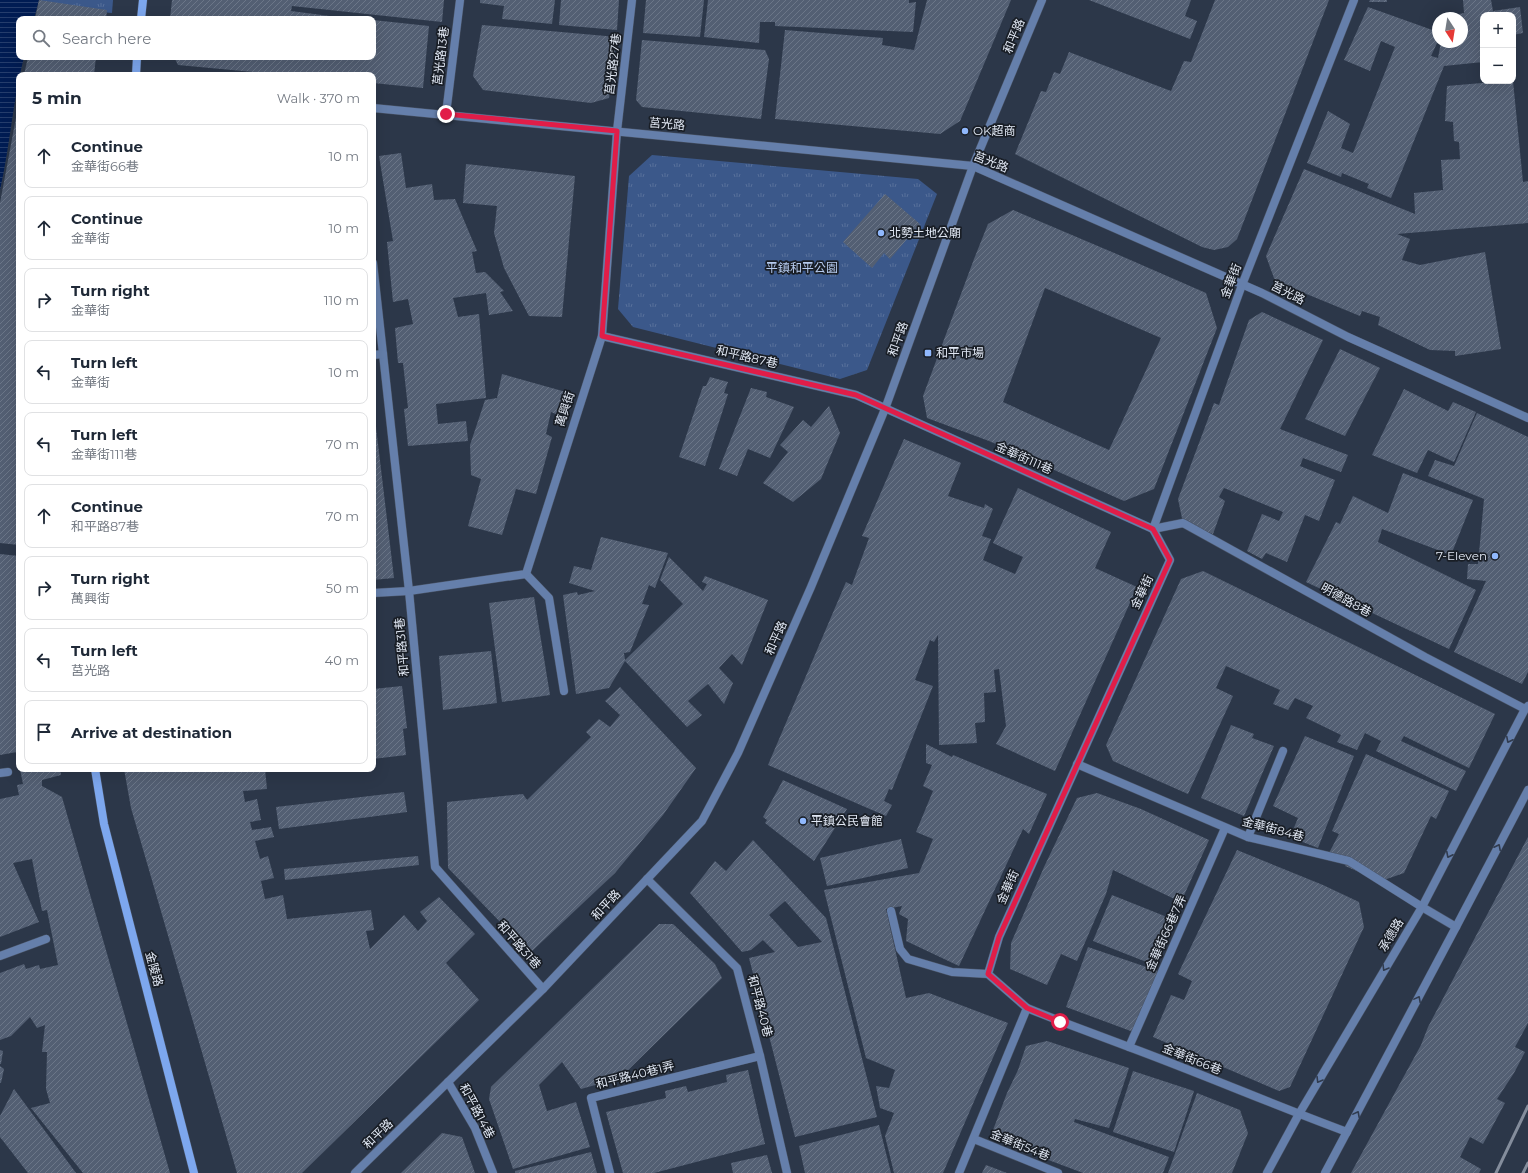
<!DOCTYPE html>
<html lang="en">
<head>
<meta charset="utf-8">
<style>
	body { margin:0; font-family:Montserrat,"Noto Sans TC",sans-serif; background:#f2f2f3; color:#1f2937 }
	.controls { position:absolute; right:12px; top:12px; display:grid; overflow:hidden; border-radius:8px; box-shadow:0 4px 16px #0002 }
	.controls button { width:36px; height:36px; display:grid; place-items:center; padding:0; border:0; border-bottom:1px solid #e0e1e3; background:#fff; color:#1f2937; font:20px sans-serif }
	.compass { position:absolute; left:1432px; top:12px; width:36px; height:36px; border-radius:50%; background:#fff; box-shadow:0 4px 16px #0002; rotate:168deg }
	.stop { position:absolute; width:12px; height:12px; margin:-9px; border:3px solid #e11d48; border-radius:50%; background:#fff }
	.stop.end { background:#e11d48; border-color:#fff; box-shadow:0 1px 4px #0008 }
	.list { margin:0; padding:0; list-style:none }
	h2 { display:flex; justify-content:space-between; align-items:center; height:52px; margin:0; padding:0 16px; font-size:17px }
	h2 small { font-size:13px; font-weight:400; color:#747a83 }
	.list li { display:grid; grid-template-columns:26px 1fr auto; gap:12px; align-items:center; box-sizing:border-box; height:64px; margin:0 8px 8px; padding:0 8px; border:1px solid #e0e1e3; border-radius:8px }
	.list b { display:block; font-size:15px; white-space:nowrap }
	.list p { margin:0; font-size:13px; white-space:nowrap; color:#747a83 }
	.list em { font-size:13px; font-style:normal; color:#747a83 }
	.icon { flex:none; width:22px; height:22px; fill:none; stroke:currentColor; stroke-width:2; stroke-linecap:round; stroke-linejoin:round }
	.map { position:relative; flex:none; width:1528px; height:1173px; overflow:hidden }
	.search { position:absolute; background:#fff; box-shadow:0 4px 16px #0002; left:16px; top:16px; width:360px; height:44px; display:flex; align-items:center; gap:10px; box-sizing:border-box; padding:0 14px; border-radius:8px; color:#747a83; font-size:15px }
	.panel { position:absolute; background:#fff; box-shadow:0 4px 16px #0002; left:16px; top:72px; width:360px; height:700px; border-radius:8px }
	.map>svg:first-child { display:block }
	.grass { fill:url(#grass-tufts) }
	.water { fill:url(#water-rules) }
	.building { fill:url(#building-hatch); fill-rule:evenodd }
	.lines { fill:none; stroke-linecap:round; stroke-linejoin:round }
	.lane-casing { stroke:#495365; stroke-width:9 }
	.street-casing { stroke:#495365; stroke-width:9 }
	.secondary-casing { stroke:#495365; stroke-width:9 }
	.lane { stroke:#657fab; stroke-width:8 }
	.street { stroke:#657fab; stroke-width:8 }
	.secondary { stroke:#7da7ee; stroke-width:8 }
	.rail { stroke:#848d9c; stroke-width:3 }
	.oneway { stroke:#303b4e }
	.route { stroke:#e11d48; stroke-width:5 }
	.poi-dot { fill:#90b8fd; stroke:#191e26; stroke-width:1.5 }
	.labels { text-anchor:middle; stroke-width:3.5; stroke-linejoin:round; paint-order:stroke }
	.street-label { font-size:12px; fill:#e2e9f5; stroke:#191e26 }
	.poi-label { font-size:12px; fill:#e2e9f5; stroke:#191e26; text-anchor:start }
	.park-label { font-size:12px; fill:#b6cbef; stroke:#191e26 }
</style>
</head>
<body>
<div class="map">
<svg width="1528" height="1173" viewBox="0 0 1528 1173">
	<defs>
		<pattern id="grass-tufts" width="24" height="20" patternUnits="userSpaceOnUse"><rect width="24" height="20" fill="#3b588a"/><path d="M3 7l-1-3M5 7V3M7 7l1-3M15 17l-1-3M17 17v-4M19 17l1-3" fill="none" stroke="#57709b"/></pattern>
		<pattern id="water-rules" width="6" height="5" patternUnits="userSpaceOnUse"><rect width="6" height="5" fill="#001c53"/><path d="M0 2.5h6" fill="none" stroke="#253d6c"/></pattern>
		<pattern id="building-hatch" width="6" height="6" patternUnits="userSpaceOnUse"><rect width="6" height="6" fill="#535f73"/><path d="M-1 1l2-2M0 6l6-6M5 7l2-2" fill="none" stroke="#6b7688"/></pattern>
	</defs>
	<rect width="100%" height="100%" fill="#2c3749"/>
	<!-- grass -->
	<g class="grass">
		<polygon points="41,0 113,0 112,13 40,7"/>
		<polygon points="652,155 918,179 937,194 867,370 840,379 633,327 618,309 629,176"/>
	</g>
	<!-- water -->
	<path class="water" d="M 0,0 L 39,0 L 34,19 L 19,19 L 19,57 L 24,57 C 13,99 10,146 0,190 Z"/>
	<!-- building -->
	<g class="building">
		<polygon points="39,0 107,10 106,19 35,19"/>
		<polygon points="172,0 444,0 442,22 292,6 291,11 353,19 170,19"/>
		<polygon points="480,0 555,0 552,24 502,19 504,6 480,3"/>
		<polygon points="561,0 619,0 617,30 559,25"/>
		<polygon points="646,0 704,0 700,37 643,33"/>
		<polygon points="708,0 909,0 909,3 916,2 913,32 775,26 775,22 760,22 759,43 704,37"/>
		<polygon points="927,0 1011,0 960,121 940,134 775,119 785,30 883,38 882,45 914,50"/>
		<polygon points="1089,0 1191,0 1185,16 1197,21 1190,39"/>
		<polygon points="1215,0 1329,0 1237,239 1228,247 1214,250 1202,247 1015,154 1041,91 1046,92 1054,72 1060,74 1069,52 1171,91 1184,61 1191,62"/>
		<polygon points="1370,0 1387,0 1387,2 1369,2"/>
		<polygon points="1463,0 1491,0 1493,11 1520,7 1523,33 1513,35 1513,15 1483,15 1483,62 1444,66 1391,198 1367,188 1369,184 1342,173 1341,177 1307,163 1328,111 1350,124 1341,148 1353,153 1395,47 1381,41 1370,71 1344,60 1368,7 1438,32 1438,41 1431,56 1438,58 1441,42 1462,42 1462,18 1444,18 1444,17 1464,13"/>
		<polygon points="373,20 429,26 423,88 373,83 373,75 287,75 178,65 174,57 373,57"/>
		<polygon points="482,25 617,37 609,98 591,103 483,90 473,76"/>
		<polygon points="642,40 765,50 769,59 761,119 642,107 636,100"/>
		<polygon points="28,57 96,57 94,75 24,75"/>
		<polygon points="1505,81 1513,81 1523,182 1528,181 1528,223 1397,234 1410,239 1402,260 1420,265 1485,252 1501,349 1455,356 1455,351 1430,350 1378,325 1380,317 1362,311 1360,316 1275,281 1266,256 1304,169 1415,214 1414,193 1443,190 1441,160 1460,159 1459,142 1454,141 1453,122 1445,121 1447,86"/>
		<polygon points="18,107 19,107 19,545 0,543 0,203"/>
		<polygon points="401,153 406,188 432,184 434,200 455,199 477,251 472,252 476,273 485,272 504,291 500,292 513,311 489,315 486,293 453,298 458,317 479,314 486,398 436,404 438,424 466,421 468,441 408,446 404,409 408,408 403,363 398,363 395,328 413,324 408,299 393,302 387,242 393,241 379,156"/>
		<polygon points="466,164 575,176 562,317 529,316 504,268 494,233 497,206 463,203"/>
		<polygon points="885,194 920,224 890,259 884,253 872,268 843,242"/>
		<path d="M 1013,210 L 1119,255 L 1206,293 L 1217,328 L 1154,489 L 1124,501 L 989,441 L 927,418 L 923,396 L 974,259 L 988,224 ZM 1045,288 L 1161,338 L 1109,450 L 1003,402 Z"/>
		<polygon points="1262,312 1323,340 1280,429 1348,455 1341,472 1303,458 1300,466 1335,480 1319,521 1305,515 1287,562 1266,553 1262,559 1247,551 1262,514 1279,521 1283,512 1224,488 1219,497 1225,501 1213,534 1183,523 1178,499 1214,403 1219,405 1249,320"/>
		<polygon points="1340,349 1380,368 1345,436 1305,419"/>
		<polygon points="502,374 566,392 558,415 551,412 546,434 552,437 536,494 516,489 502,535 468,526 481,479 471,475 470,445 485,400 497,398"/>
		<polygon points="710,377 728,382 724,393 728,394 705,466 679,457 703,386 706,386"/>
		<polygon points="751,388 767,392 766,397 794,407 770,458 748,449 737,476 719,469"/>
		<polygon points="1404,389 1448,411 1453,402 1476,412 1454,462 1428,450 1417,473 1372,455"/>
		<polygon points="373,402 394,578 373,580"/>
		<polygon points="829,406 840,433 821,479 793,502 763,483 788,452 780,445 803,420 811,427"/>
		<polygon points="1477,413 1528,437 1528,672 1522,684 1454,652 1486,581 1467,579 1468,564 1478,564 1484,499 1428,476 1435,460 1454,466"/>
		<polygon points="904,439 961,463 948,496 984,508 985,504 993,509 982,536 991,539 983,560 1015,574 1023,557 993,543 1018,488 1111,532 1095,568 1137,587 1055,771 996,744 1006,726 999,669 994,670 996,692 984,693 985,722 975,723 977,743 939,745 938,635 934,642 930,640 915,680 933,686 892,790 889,789 884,801 892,805 886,816 768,765 846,582 852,585 869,538 862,536"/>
		<polygon points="1403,473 1473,500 1451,555 1382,529 1378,542 1476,590 1449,649 1306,582 1336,522 1340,524 1353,496 1388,513"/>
		<polygon points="601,537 668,553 655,588 649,585 642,604 649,605 630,652 624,653 625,660 683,604 660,580 669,557 703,591 707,584 702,582 705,576 768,600 742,665 732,654 719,668 733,683 724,704 708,684 688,701 702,715 687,727 625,661 609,688 576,694 563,595 577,592 578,595 595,591 569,583 574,566 591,570"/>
		<polygon points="0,554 19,556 18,761 17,752 0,755"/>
		<polygon points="1203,571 1495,714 1469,768 1404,736 1401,741 1466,771 1456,791 1376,751 1381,741 1365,733 1357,750 1337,742 1341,735 1306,718 1313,706 1295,698 1288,710 1273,704 1280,690 1226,666 1216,688 1233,696 1188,794 1113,761 1106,745 1181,579"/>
		<polygon points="534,597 550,695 502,702 489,603"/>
		<polygon points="491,651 497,703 443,710 439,656"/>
		<polygon points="402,686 407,728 403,729 406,755 373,759 373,689"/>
		<polygon points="620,687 696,768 663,815 615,873 530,953 448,868 447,802 523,794 527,800 591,737 586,732 599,719 610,727 620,715 605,701"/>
		<polygon points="1231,725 1254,734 1252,738 1274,746 1244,816 1201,798"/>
		<polygon points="1305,736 1354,756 1318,848 1290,837 1298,818 1273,806"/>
		<polygon points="926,744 952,757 953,755 1047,794 1029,834 1023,829 959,966 906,941 908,919 899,914 902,906 886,909 906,998 929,993 1008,1023 943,1173 894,1173 885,1136 894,1113 880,1108 876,1086 889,1088 895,1070 866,1058 824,890 919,873 933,839 916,832 933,791 923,786 932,765 926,763"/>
		<polygon points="1366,754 1449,791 1436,819 1431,816 1404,873 1381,881 1345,866 1349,861 1329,853 1339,834 1332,831"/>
		<polygon points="20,769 60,769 61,775 42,780 42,786 62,797 170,1173 83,1173 31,1108 50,1103 46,1089 47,1052 42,1052 45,1025 37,1028 30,1017 11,1036 0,1040 0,973 24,964 26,969 39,965 40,969 58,965 47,910 42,911 32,859 13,863 39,922 0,937 0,799 19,795 17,785 23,784"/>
		<polygon points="124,769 265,769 267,789 243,791 245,802 257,799 261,820 250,822 252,830 271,827 274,837 255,841 260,859 268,856 274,878 261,881 265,899 283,895 287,919 371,910 374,930 366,931 370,949 404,915 418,931 427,921 420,912 439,897 475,934 446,963 479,1000 302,1173 237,1173 131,808"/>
		<polygon points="783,780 847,809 814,861 765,823 767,820 763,817"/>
		<polygon points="404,792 407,812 279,829 276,807"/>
		<polygon points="1097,793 1141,809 1209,840 1181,902 1113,870 1106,894 1077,961 1061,954 1047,985 1010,969 1011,943 1044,867 1077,798"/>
		<polygon points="1528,837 1528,1023 1515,1047 1525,1052 1514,1073 1497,1099 1505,1103 1483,1144 1470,1137 1460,1157 1481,1169 1479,1173 1351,1173 1421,1045 1428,1027"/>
		<polygon points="901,839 908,868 827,886 820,858"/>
		<path d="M 753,840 L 826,918 L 877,1117 L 795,1137 L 749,958 L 775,952 L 763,940 L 751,950 L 742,952 L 690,893 L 715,861 L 726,871 ZM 785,901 L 822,942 L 798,947 L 769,915 Z"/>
		<polygon points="1237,850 1323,885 1359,902 1364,927 1290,1087 1279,1091 1153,1037 1171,995 1184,1000 1192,981 1178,974"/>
		<polygon points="418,856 419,865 285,880 284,869"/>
		<polygon points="1112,895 1167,917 1149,963 1093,941"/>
		<polygon points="659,924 673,924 715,964 722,978 620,1078 581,1089 562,1062 539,1085 547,1111 576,1102 590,1147 513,1169 489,1099 491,1087"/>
		<polygon points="1088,947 1158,971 1136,1033 1066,1007"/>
		<polygon points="1047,1041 1129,1068 1109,1128 1075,1119 1074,1122 1169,1157 1163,1173 1083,1173 990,1138 1007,1093 1018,1070 1026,1046"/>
		<polygon points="0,1050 3,1051 1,1064 0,1064"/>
		<polygon points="0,1066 4,1069 1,1083 0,1083"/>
		<polygon points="748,1070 765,1144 654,1173 623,1173 606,1112 666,1098 665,1091 686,1086 688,1092 727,1082 726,1075"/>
		<polygon points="1133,1071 1194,1091 1174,1152 1113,1132"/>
		<polygon points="14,1089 76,1173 28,1173 0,1137 0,1116"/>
		<polygon points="1197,1093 1240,1110 1248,1133 1232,1173 1168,1173"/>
		<polygon points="879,1125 891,1173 805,1173 799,1146"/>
		<polygon points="442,1133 462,1137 475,1173 401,1173"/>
		<polygon points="591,1152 597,1173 515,1173 515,1171"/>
		<polygon points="767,1155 772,1173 733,1173 731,1163"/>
		<polygon points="986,1165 1007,1173 982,1173"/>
	</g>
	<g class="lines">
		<!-- lane casing -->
		<g class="lane-casing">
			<g id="lane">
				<polyline points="373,108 973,166 1262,293 1348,337 1528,418"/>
				<polyline points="446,114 460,0"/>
				<polyline points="373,263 409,591 435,867 543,989"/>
				<polyline points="602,336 856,395 1153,529"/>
				<polyline points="373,355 383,354"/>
				<polyline points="1153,529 1183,523 1425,657 1525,709"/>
				<polyline points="526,574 549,598 564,691"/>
				<polyline points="373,593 409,591 526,574 602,336 617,131 632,0"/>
				<polyline points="1077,764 1248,837 1349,861 1422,907 1456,927"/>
				<polyline points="0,773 8,772"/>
				<polyline points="1248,837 1283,751"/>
				<polyline points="647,879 737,968 760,1056 787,1173"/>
				<polyline points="891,911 900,949 908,959 952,972 988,974"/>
				<polyline points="0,956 46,939"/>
				<path d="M 1027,1008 C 1061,1022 1095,1034 1129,1047 C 1202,1074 1274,1105 1347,1132"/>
				<polyline points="1129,1047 1225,828"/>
				<polyline points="448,1082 475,1128 493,1173"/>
				<polyline points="974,1139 1058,1173"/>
				<polyline points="610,1173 591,1098 760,1056"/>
				<polyline points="959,1173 1027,1008 988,974 999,937 1170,560 1153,529 1242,285 1354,0"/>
				<polyline points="1267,1173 1299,1114 1422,907 1525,709 1528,706"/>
				<polyline points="1325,1173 1456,927 1528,790"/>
			</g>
		</g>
		<!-- street casing -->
		<g class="street-casing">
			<polyline id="street" points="355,1173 543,989 702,821 738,753 811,587 885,409 973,166 1042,0"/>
		</g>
		<!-- secondary casing -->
		<g class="secondary-casing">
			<g id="secondary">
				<polyline points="141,19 143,0"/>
				<polyline points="136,75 137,57"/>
				<polyline points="95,769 104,824 194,1173"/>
			</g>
		</g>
		<!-- lane -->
		<use href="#lane" class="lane"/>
		<!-- street -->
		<use href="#street" class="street"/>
		<!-- secondary -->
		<use href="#secondary" class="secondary"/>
		<!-- rail -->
		<g class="rail">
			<polyline points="1496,1173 1528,1106"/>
			<polyline points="1523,1173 1528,1163"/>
		</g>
	</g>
	<!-- one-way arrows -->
	<defs><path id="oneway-chevron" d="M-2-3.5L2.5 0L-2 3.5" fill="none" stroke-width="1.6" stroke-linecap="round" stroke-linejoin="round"/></defs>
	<g class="oneway">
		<use href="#oneway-chevron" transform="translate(1509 740) rotate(117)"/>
		<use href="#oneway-chevron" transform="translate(1498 847) rotate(-63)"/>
		<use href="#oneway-chevron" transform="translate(1449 855) rotate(117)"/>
		<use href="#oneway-chevron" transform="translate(1385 968) rotate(121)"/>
		<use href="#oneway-chevron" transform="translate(1418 999) rotate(-62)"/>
		<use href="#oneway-chevron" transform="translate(1319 1080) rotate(121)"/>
		<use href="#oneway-chevron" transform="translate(1357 1114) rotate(-62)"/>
	</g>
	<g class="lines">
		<!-- route -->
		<polyline class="route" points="446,114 617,131 602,336 856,395 1153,529 1170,560 999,937 988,974 1027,1008 1060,1022"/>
	</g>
	<!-- markers -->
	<g class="poi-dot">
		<circle cx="965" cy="131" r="4"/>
		<circle cx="881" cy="233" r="4"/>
		<rect x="924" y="349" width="8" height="8" rx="2"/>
		<circle cx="1495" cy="556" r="4"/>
		<circle cx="803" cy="821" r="4"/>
	</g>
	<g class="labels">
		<!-- street labels -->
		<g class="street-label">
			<text transform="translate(1014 36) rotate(-67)" y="4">和平路</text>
			<text transform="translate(441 56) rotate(-83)" y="4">莒光路13巷</text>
			<text transform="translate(613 64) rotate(-83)" y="4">莒光路27巷</text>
			<text transform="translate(667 124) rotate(5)" y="4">莒光路</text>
			<text transform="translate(991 162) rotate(21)" y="4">莒光路</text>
			<text transform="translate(1231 281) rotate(-69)" y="4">金華街</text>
			<text transform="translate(1288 293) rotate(27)" y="4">莒光路</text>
			<text transform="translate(898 339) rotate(-70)" y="4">和平路</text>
			<text transform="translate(747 357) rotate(13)" y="4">和平路87巷</text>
			<text transform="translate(565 409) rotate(-72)" y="4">萬興街</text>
			<text transform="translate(1024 458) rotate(24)" y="4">金華街111巷</text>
			<text transform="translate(1142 592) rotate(-65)" y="4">金華街</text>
			<text transform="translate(1346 600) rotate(29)" y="4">明德路8巷</text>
			<text transform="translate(776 638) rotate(-66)" y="4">和平路</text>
			<text transform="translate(402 647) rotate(-95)" y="4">和平路31巷</text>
			<text transform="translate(1273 829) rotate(15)" y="4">金華街84巷</text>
			<text transform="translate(1008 887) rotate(-66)" y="4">金華街</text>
			<text transform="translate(606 905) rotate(-47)" y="4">和平路</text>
			<text transform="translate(1166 933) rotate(-66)" y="4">金華街66巷7弄</text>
			<text transform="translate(1391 935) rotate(-59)" y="4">承德路</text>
			<text transform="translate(519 945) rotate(49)" y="4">和平路31巷</text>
			<text transform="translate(154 969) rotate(75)" y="4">金陵路</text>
			<text transform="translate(760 1006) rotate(75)" y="4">和平路40巷</text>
			<text transform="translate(1192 1059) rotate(22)" y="4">金華街66巷</text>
			<text transform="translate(635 1075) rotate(-14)" y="4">和平路40巷1弄</text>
			<text transform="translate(477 1111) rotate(62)" y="4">和平路14巷</text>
			<text transform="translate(378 1134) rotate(-44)" y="4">和平路</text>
			<text transform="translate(1020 1145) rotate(22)" y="4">金華街54巷</text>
		</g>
		<!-- poi labels -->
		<g class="poi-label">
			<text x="973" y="135">OK超商</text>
			<text x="889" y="237">北勢土地公廟</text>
			<text x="936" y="357">和平市場</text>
			<text x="1487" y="560" text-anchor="end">7-Eleven</text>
			<text x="811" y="825">平鎮公民會館</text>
		</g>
		<!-- park labels -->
		<g class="park-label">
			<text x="802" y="272">平鎮和平公園</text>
		</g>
	</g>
</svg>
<div class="controls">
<button>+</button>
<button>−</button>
</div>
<svg class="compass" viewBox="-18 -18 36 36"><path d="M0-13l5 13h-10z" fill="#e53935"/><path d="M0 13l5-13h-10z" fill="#747a83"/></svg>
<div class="stop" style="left:1060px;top:1022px"></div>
<div class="stop end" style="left:446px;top:114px"></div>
<div class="search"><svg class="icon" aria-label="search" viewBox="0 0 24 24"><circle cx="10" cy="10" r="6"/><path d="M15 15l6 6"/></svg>Search here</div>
<section class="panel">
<h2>5 min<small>Walk · 370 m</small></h2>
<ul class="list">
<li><svg class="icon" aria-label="ahead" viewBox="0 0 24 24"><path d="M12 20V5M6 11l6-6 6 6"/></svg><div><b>Continue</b><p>金華街66巷</p></div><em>10 m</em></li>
<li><svg class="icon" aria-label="ahead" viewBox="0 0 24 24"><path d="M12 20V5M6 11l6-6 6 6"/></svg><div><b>Continue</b><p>金華街</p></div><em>10 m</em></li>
<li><svg class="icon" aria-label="right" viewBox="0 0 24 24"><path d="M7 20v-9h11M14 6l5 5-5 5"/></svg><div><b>Turn right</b><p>金華街</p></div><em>110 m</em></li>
<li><svg class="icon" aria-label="left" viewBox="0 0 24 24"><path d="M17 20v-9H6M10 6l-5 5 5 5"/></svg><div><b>Turn left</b><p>金華街</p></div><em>10 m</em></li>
<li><svg class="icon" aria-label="left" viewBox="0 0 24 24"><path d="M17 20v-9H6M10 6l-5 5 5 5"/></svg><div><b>Turn left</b><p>金華街111巷</p></div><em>70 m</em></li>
<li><svg class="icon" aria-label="ahead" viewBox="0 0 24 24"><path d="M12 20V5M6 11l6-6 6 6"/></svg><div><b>Continue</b><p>和平路87巷</p></div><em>70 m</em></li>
<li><svg class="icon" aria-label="right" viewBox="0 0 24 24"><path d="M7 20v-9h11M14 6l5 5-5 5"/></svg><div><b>Turn right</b><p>萬興街</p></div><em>50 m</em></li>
<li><svg class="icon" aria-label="left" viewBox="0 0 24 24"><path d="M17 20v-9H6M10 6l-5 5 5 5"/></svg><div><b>Turn left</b><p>莒光路</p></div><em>40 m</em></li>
<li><svg class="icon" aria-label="arrive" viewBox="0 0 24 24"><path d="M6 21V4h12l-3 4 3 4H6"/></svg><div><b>Arrive at destination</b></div></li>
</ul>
</section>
</div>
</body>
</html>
